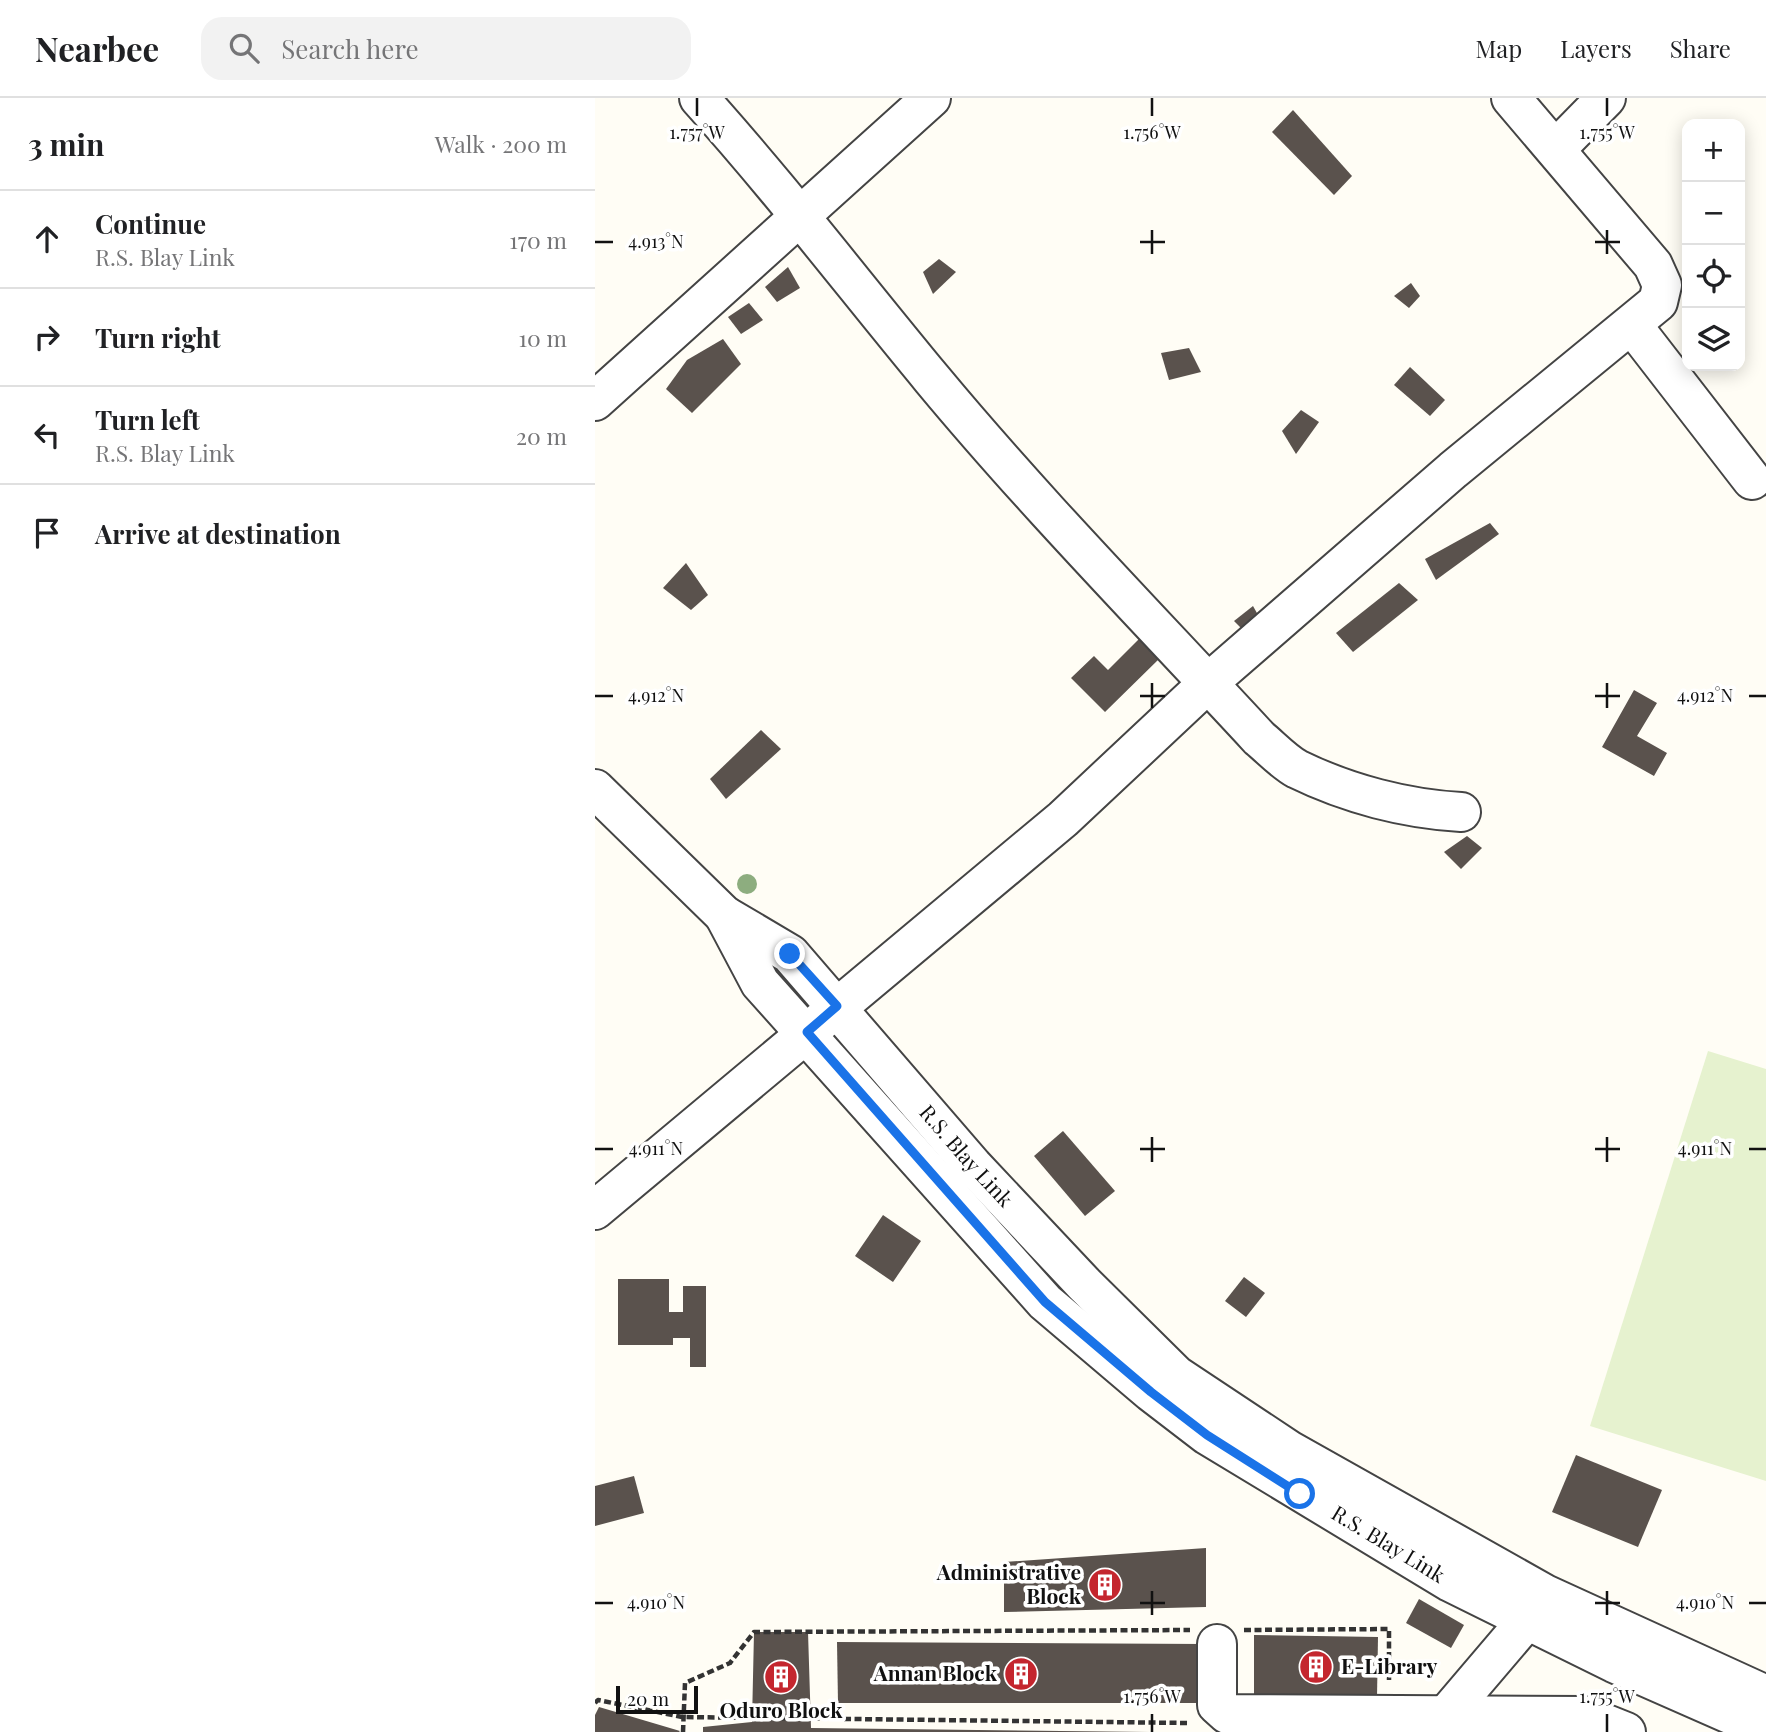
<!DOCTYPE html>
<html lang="en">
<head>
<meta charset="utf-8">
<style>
	body { margin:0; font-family:"Playfair Display",serif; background:#f2f2f2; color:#202124 }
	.controls { position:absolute; right:21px; top:21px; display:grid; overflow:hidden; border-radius:14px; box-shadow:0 4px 18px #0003 }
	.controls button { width:63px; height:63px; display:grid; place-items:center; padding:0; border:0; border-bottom:2px solid #e0e0e0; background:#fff; color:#202124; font:35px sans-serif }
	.scale { position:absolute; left:21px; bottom:18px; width:82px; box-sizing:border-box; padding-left:7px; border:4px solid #111; border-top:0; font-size:19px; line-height:24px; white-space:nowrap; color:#111; -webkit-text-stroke:5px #fff; paint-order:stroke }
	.stop { position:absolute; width:21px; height:21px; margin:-16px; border:5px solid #1a73e8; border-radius:50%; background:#fff }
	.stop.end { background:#1a73e8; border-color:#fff; box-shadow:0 2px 7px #0008 }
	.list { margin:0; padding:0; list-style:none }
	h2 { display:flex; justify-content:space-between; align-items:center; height:91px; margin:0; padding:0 28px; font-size:30px }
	h2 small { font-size:23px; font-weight:400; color:#757577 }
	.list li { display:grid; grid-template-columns:46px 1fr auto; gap:21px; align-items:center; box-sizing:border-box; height:98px; padding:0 28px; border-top:2px solid #e0e0e0 }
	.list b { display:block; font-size:26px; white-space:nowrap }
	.list p { margin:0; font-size:23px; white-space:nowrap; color:#757577 }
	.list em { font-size:23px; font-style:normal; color:#757577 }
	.icon { flex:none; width:38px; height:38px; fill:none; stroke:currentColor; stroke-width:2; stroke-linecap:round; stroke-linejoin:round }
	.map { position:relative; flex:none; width:1171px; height:1634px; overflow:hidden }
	header { display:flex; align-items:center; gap:42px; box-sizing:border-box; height:98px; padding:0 35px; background:#fff; border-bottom:2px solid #e0e0e0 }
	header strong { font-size:33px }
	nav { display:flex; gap:38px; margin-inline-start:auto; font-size:24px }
	.search { width:490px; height:63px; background:#f2f2f2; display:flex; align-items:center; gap:18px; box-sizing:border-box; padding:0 24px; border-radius:21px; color:#757577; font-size:26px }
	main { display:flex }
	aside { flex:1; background:#fff }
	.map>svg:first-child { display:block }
	.pitch { fill:#e6f2cf }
	.building { fill:#5a524d }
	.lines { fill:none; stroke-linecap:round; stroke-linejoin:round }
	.minor-casing { stroke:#444; stroke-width:42 }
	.path { stroke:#333; stroke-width:4.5; stroke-dasharray:7 3.5; stroke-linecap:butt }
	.minor { stroke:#fff; stroke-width:38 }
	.tree { fill:#8dad7f }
	.route { stroke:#1a73e8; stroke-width:9 }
	.ticks { fill:none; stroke:#111; stroke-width:2.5 }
	.labels { text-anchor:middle; stroke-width:7; stroke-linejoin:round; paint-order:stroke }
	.street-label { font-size:21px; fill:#111; stroke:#fff }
	.poi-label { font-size:21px; font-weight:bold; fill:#111; stroke:#fff; text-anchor:end }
	.ticks-label { font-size:18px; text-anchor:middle; fill:#111; stroke:#fff; stroke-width:7; stroke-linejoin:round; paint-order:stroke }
</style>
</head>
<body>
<header>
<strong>Nearbee</strong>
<div class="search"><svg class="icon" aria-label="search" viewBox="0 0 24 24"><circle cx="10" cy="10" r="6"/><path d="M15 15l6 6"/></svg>Search here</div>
<nav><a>Map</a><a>Layers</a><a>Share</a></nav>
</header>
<main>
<aside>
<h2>3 min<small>Walk · 200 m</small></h2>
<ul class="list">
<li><svg class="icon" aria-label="ahead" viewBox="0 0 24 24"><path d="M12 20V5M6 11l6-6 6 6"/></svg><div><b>Continue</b><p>R.S. Blay Link</p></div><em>170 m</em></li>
<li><svg class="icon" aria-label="right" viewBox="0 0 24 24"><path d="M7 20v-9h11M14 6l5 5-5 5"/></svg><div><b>Turn right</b></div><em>10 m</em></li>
<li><svg class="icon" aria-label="left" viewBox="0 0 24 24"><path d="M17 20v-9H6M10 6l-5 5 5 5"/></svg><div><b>Turn left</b><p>R.S. Blay Link</p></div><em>20 m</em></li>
<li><svg class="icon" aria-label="arrive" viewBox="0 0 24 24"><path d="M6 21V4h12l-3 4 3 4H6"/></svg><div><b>Arrive at destination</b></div></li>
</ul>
</aside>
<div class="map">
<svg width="1171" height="1634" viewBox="0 0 1171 1634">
	<rect width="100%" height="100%" fill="#fffdf5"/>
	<!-- pitch -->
	<polygon class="pitch" points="1113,953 1171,971 1171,1383 995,1328"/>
	<!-- building -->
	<g class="building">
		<polygon points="698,12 757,78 739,97 677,34"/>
		<polygon points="344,161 361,174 338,196 328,174"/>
		<polygon points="193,169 205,190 182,204 170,189"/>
		<polygon points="816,185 825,198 814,210 799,198"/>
		<polygon points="154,205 168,222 146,236 133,219"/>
		<polygon points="128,241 146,266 97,315 71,291 92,262"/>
		<polygon points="594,250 606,274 574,282 566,255"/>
		<polygon points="815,269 850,302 835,318 799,287"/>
		<polygon points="706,312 724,324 701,356 687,333"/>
		<polygon points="895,425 904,436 841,482 830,461"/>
		<polygon points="91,465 113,497 96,512 68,490"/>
		<polygon points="804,485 823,502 758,554 741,535"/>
		<polygon points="658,508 667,524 650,534 639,523"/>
		<polygon points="544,541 564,561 510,614 476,580 499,558 513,572"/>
		<polygon points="1039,592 1062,605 1042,638 1072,655 1059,678 1007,649"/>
		<polygon points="166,632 186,651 131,701 115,681"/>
		<polygon points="872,738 887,750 866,771 849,754"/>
		<polygon points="468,1033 520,1093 490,1118 439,1058"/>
		<polygon points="288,1117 326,1143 298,1184 260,1158"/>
		<polygon points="649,1179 670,1195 651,1219 630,1203"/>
		<polygon points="23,1181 74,1181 74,1214 88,1214 88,1188 111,1188 111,1269 95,1269 95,1240 78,1240 78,1247 23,1247"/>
		<polygon points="981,1357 1067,1392 1043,1449 957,1414"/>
		<polygon points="39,1378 49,1415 0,1428 0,1388"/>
		<polygon points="611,1450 611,1509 409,1514 409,1464"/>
		<polygon points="824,1501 869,1527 856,1550 811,1525"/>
		<polygon points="159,1534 213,1534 216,1630 555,1634 108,1634 108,1629 157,1624"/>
		<polygon points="659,1537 783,1539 782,1599 659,1601"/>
		<polygon points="242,1544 610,1546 609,1605 243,1605"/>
		<polygon points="4,1609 85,1633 84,1634 0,1634 0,1617"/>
	</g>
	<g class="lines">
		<!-- minor casing -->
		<g class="minor-casing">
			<g id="minor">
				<path d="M 104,0 C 185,90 259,187 337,281 C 440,405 554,521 664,640 C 676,650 689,664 702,671 C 753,696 811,711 866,714"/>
				<polyline points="961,51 1011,0"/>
				<polyline points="1037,227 1157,382"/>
				<polyline points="0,303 336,0"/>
				<path id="s1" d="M 0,691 L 129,817 L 195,856 L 378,1068 L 489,1186 L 581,1277 L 694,1352 L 950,1496 L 1171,1597"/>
				<path id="s2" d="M 129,817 L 165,885 L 450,1204 L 556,1294 L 612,1337 L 855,1484 L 1019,1565 L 1171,1632"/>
				<polyline points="0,1112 468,721 613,585 858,372 1063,204 1067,187 1058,167 916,0"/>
				<polyline points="622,1546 622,1607 632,1616 991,1618 1031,1634"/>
				<polyline points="845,1633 852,1616 932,1522 947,1501"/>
			</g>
		</g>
		<!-- path -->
		<g class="path">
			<polyline points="649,1532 794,1531 794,1585"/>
			<polyline points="0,1605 3,1602 87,1619 595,1625"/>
			<polyline points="88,1634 90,1585 135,1565 159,1534 595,1532"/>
		</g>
		<!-- minor -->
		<use href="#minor" class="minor"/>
	</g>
	<!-- trees -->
	<circle class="tree" cx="152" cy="786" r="10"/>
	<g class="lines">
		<!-- route -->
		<polyline class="route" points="195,856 242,908 212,934 450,1204 556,1294 612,1337 705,1396"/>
	</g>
	<!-- ticks -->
	<path class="ticks" d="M 102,0 L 102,18M 557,0 L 557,18M 1012,0 L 1012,18M 557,132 L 557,156M 1012,132 L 1012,156M 0,144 L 18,144M 545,144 L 570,144M 1000,144 L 1025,144M 557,585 L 557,610M 1012,585 L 1012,610M 0,598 L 18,598M 545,598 L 570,598M 1000,598 L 1025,598M 1154,598 L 1171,598M 557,1039 L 557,1064M 1012,1039 L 1012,1064M 0,1051 L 18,1051M 545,1051 L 570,1051M 1000,1051 L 1025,1051M 1154,1051 L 1171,1051M 557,1493 L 557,1517M 1012,1493 L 1012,1517M 0,1505 L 18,1505M 545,1505 L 570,1505M 1000,1505 L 1025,1505M 1154,1505 L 1171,1505M 557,1616 L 557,1634M 1012,1616 L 1012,1634"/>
	<!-- icons -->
	<defs>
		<g id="building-disc" transform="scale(1.75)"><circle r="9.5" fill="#c4262e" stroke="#fff"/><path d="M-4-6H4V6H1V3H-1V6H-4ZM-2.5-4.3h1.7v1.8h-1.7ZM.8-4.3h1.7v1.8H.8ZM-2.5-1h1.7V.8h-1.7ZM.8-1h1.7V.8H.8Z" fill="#fff"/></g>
	</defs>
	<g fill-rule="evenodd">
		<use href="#building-disc" x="510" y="1487"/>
		<use href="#building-disc" x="721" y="1569"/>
		<use href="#building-disc" x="426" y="1576"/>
		<use href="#building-disc" x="186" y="1579"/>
	</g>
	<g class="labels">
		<!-- street labels -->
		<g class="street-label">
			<text dy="7" stroke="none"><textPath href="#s1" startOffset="525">R.S. Blay Link</textPath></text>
			<text dy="7" stroke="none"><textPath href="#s2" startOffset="926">R.S. Blay Link</textPath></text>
		</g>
		<!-- poi labels -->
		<g class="poi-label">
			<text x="486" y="1482">Administrative<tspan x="486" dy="24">Block</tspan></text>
			<text x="746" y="1576" text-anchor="start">E-Library</text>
			<text x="402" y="1583">Annan Block</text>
			<text x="186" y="1620" text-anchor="middle">Oduro Block</text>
		</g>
	</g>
	<g class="ticks-label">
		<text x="102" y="41">1.757°W</text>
		<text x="557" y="41">1.756°W</text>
		<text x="1012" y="41">1.755°W</text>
		<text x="61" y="150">4.913°N</text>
		<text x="61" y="604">4.912°N</text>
		<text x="1110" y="604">4.912°N</text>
		<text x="61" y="1057">4.911°N</text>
		<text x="1110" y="1057">4.911°N</text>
		<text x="61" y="1511">4.910°N</text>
		<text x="1110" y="1511">4.910°N</text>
		<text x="557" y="1605">1.756°W</text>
		<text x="1012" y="1605">1.755°W</text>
	</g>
</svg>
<div class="controls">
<button>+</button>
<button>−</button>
<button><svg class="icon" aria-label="locate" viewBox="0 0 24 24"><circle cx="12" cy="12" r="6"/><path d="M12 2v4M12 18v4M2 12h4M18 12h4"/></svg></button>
<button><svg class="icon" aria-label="layers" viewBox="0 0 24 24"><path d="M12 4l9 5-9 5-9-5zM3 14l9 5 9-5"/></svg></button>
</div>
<div class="scale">20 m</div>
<div class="stop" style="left:705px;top:1396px"></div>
<div class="stop end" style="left:195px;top:856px"></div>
</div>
</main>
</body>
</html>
